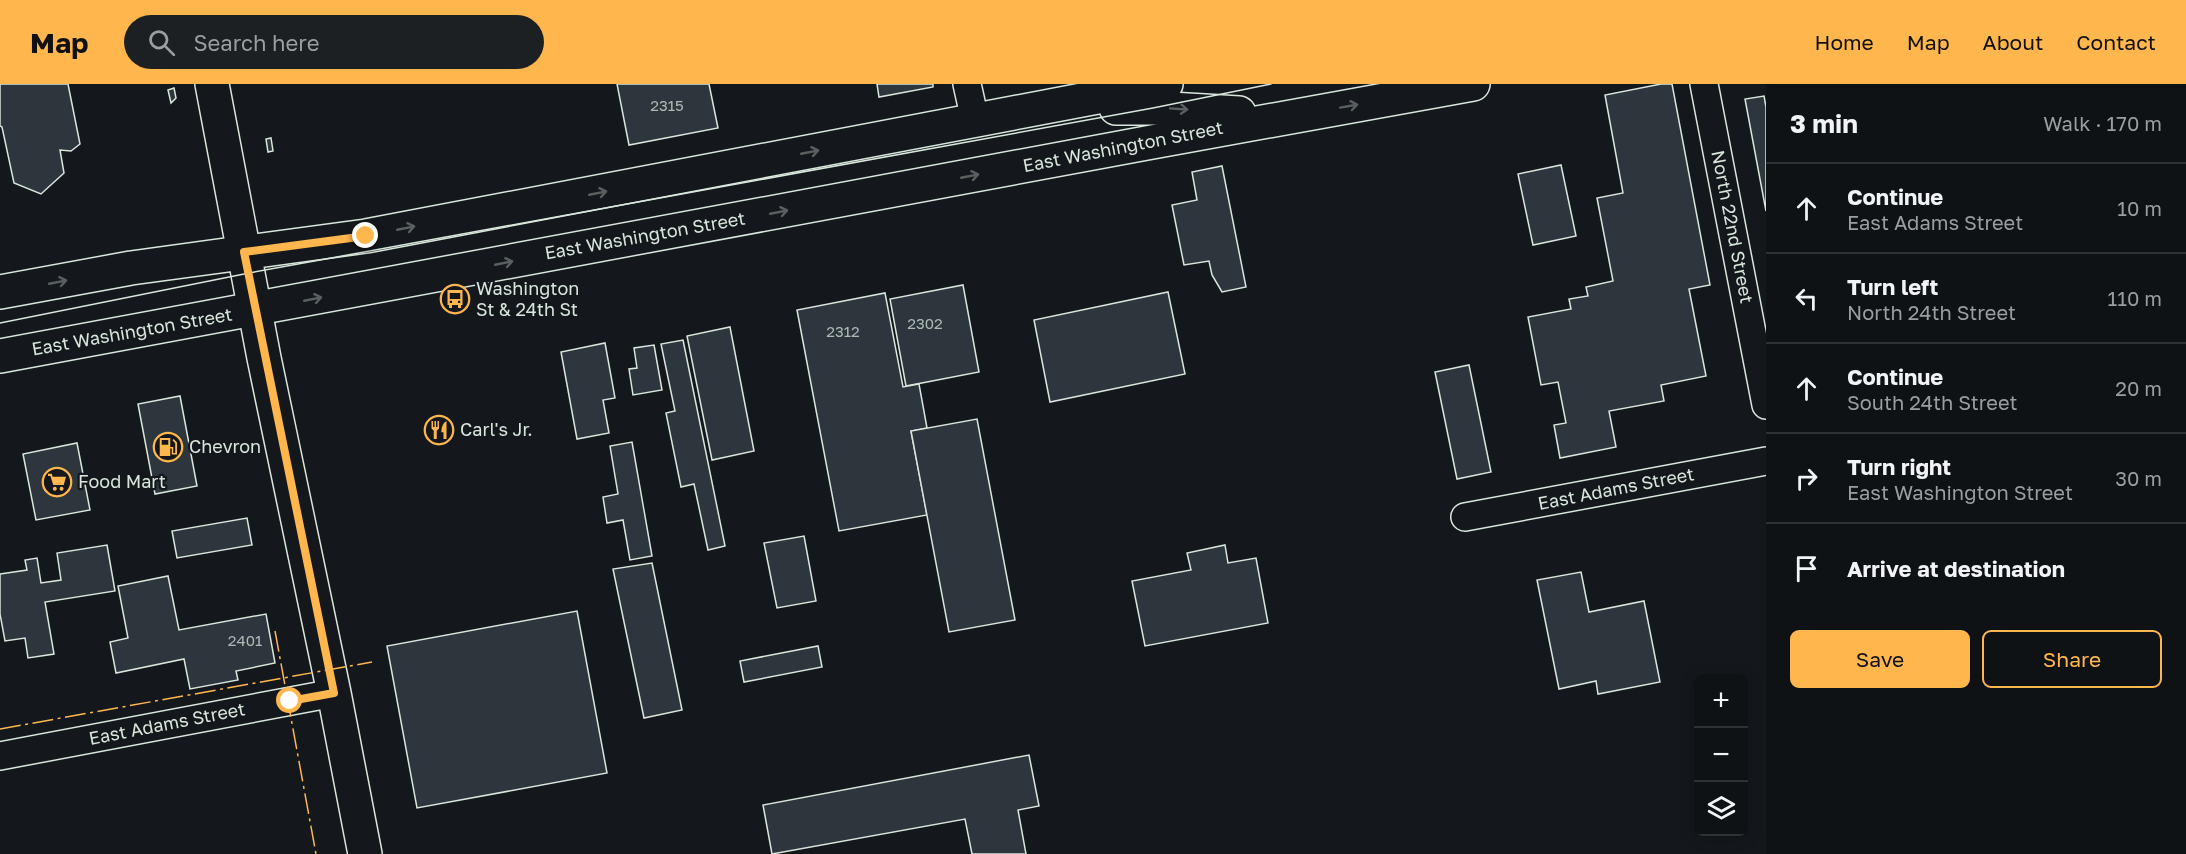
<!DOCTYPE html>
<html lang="en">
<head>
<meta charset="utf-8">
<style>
	body { margin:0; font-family:"Golos Text",sans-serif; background:#1d2022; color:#f1f3f6 }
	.controls { position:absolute; right:18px; bottom:18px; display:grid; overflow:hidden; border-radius:9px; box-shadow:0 3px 15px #0003 }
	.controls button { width:54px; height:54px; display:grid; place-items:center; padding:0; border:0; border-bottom:2px solid #2f3234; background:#0f1215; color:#f1f3f6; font:30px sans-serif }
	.stop { position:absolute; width:18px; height:18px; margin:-14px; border:4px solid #ffb74d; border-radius:50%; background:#fff }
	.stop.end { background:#ffb74d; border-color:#fff; box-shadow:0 2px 6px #0008 }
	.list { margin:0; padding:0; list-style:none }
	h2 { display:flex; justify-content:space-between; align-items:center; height:78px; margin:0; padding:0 24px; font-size:26px }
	h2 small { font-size:20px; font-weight:400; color:#9b9ea0 }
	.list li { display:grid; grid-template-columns:39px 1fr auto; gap:18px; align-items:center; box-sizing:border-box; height:90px; padding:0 24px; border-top:2px solid #2f3234 }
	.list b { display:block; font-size:22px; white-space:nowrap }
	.list p { margin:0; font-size:20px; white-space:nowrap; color:#9b9ea0 }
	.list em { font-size:20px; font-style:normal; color:#9b9ea0 }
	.actions { display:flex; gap:12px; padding:18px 24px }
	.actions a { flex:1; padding:14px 0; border:2px solid #ffb74d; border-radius:9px; text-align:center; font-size:21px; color:#ffb74d }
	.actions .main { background:#ffb74d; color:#111 }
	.icon { flex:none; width:33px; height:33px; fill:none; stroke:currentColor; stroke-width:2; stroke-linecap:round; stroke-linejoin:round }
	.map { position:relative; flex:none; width:1766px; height:770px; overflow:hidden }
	header { display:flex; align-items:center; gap:36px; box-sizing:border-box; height:84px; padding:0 30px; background:#ffb74d; color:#111 }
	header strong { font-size:28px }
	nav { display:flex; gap:33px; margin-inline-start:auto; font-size:21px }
	.search { width:420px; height:54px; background:#1d2022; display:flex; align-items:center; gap:15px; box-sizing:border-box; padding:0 21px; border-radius:33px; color:#9b9ea0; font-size:22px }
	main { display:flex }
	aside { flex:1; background:#0f1215 }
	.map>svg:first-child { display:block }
	.building { fill:#2c363c; stroke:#d8e6dc; stroke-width:1.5 }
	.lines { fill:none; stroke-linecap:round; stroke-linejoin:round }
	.minor-casing { stroke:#d8e6dc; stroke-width:30 }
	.major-casing { stroke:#d8e6dc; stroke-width:36 }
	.minor { stroke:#14181c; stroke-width:27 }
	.major { stroke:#14181c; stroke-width:33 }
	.tram { stroke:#d8e6dc; stroke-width:1.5 }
	.power { stroke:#ffb74d; stroke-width:1.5; stroke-dasharray:21 4.5 3 4.5; stroke-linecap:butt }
	.oneway { stroke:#59605f }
	.route { stroke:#ffb74d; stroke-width:8 }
	.labels { text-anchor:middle; stroke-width:4.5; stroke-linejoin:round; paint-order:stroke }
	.number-label { font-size:15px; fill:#adbab4 }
	.street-label { font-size:18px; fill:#d8e6dc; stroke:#14181c }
	.poi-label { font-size:18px; fill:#d8e6dc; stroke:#14181c; text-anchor:start }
</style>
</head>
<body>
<header>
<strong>Map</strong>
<div class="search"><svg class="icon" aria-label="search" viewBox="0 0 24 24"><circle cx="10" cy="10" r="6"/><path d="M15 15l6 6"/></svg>Search here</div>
<nav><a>Home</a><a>Map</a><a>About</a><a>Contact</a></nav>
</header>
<main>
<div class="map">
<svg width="1766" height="770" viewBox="0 0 1766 770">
	<rect width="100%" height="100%" fill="#14181c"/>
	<!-- building -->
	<g class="building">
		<polygon points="0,0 68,0 80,60 71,67 60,66 64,89 41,110 14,99 2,43 0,42"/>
		<polygon points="617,0 709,0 718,44 629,61"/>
		<polygon points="877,0 933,0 933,3 879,13"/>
		<polygon points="1661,0 1672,0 1710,201 1689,205 1706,292 1661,301 1664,317 1609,327 1616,363 1560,374 1554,341 1566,339 1558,298 1541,301 1528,233 1571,225 1569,215 1588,212 1586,203 1613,197 1597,114 1623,109 1605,11"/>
		<polygon points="174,4 176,14 171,19 168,6"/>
		<polygon points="1764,12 1766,23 1766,127 1745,15"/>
		<polygon points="271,54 273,67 268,68 266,55"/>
		<polygon points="1561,81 1576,152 1533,161 1518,90"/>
		<polygon points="1222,82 1246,203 1222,208 1212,191 1209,177 1184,181 1172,121 1197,116 1192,88"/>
		<polygon points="963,201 979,288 906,302 890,215"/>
		<polygon points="1168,208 1185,290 1050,318 1034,236"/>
		<polygon points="885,209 903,303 919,300 927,344 911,347 927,431 839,447 797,226"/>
		<polygon points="462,212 463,217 450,220 449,215"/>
		<polygon points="730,243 754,367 712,376 687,252"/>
		<polygon points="683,256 725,462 708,466 694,400 681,403 666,329 675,327 661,260"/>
		<polygon points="605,259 615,314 603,316 609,349 577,355 561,268"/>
		<polygon points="654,261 662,306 633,311 629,285 637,284 634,264"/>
		<polygon points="1469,281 1491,388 1457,395 1435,288"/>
		<polygon points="180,312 197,402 155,410 138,320"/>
		<polygon points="977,335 1015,536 949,548 911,347"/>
		<polygon points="632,358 652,472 630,476 623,436 607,439 603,413 618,410 610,362"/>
		<polygon points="77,359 90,426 36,436 23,370"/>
		<polygon points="247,434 252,461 177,474 172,447"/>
		<polygon points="804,452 816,517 777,524 764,459"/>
		<polygon points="107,461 115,507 45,518 54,570 28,574 25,554 5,557 0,530 0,490 27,486 25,476 37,474 41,499 61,496 57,469"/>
		<polygon points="1225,461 1228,479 1256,474 1268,539 1145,562 1132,497 1191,486 1187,469"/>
		<polygon points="652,479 682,626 644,634 613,485"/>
		<polygon points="1581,488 1589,528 1644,517 1660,598 1598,610 1596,597 1559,605 1537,496"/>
		<polygon points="168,492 179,546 266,530 275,579 236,587 238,596 190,605 184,575 116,589 110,558 128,554 118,502"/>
		<polygon points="577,527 607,689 417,724 387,562"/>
		<polygon points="818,562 822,583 744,598 740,577"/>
		<polygon points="1029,671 1039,722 1018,726 1026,770 972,770 965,735 772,770 763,721"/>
	</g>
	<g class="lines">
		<!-- minor casing -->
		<g class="minor-casing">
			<g id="minor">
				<polyline points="967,0 975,36"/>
				<polyline points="1704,0 1766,321"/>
				<polyline points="1465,433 1766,377"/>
				<polyline points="0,672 334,609"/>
			</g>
		</g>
		<!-- major casing -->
		<g class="major-casing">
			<g id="major">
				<polyline points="212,0 264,274 334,609 365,770"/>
				<polyline points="1116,24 1153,24 1239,29"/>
				<polyline points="0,208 131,184 366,152 1166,0"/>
				<polyline points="0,272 1152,58 1473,0"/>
			</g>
		</g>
		<!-- minor -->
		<use href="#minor" class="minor"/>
		<!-- major -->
		<use href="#major" class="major"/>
		<!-- tram -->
		<polyline class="tram" points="0,239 249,189 1153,24 1271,0"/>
		<!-- power -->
		<g class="power">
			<polyline points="275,547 316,770"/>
			<polyline points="0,645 372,578"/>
		</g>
	</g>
	<!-- one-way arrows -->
	<defs><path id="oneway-shaft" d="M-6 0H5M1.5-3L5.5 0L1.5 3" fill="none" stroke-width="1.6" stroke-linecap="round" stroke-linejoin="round" transform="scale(1.5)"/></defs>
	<g class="oneway">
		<use href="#oneway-shaft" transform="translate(1349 22) rotate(-10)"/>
		<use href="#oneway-shaft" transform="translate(1179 25) rotate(4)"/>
		<use href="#oneway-shaft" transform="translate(810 68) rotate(-11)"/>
		<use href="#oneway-shaft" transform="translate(970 92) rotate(-11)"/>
		<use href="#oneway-shaft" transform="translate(598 109) rotate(-11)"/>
		<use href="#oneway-shaft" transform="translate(779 128) rotate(-11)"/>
		<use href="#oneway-shaft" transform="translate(406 144) rotate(-11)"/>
		<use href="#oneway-shaft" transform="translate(504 179) rotate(-11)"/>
		<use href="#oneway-shaft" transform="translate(58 198) rotate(-11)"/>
		<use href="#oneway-shaft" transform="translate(313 215) rotate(-11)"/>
	</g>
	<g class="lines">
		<!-- route -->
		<polyline class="route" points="290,617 334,609 244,168 366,152"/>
	</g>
	<!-- icons -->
	<defs>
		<g id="bus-ring" transform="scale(1.5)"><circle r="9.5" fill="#14181c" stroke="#ffb74d" stroke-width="1.5"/><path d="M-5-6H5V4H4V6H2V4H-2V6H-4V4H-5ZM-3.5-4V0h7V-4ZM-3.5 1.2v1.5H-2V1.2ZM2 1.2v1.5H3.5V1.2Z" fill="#ffb74d"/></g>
		<g id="restaurant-ring" transform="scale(1.5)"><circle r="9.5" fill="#14181c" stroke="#ffb74d" stroke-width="1.5"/><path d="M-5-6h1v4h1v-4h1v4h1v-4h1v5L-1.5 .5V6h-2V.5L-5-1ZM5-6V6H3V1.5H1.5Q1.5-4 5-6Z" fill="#ffb74d"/></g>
		<g id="fuel-ring" transform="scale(1.5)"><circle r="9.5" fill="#14181c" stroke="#ffb74d" stroke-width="1.5"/><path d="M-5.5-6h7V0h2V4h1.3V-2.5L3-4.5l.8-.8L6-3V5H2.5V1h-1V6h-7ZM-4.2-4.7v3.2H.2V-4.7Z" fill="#ffb74d"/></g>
		<g id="supermarket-ring" transform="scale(1.5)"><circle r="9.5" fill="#14181c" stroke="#ffb74d" stroke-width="1.5"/><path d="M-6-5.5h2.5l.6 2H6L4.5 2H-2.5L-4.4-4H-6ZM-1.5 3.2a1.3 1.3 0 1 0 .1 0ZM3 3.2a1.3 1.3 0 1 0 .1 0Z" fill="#ffb74d"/></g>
	</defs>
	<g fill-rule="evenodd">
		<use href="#bus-ring" x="455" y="215"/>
		<use href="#restaurant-ring" x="439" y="346"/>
		<use href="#fuel-ring" x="168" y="363"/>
		<use href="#supermarket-ring" x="57" y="398"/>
	</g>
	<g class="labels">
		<!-- number labels -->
		<g class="number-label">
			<text x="667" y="27">2315</text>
			<text x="925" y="245">2302</text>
			<text x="843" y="253">2312</text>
			<text x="245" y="562">2401</text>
		</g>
		<!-- street labels -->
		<g class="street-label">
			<text transform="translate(1123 63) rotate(-11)" y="6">East Washington Street</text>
			<text transform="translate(1732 143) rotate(79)" y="6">North 22nd Street</text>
			<text transform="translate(645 152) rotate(-10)" y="6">East Washington Street</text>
			<text transform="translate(132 248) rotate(-10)" y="6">East Washington Street</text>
			<text transform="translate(1616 405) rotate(-11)" y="6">East Adams Street</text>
			<text transform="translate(167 640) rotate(-11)" y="6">East Adams Street</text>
		</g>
		<!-- poi labels -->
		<g class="poi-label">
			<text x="476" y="211">Washington<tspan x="476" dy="21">St &amp; 24th St</tspan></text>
			<text x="460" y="352">Carl's Jr.</text>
			<text x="189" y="369">Chevron</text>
			<text x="78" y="404">Food Mart</text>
		</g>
	</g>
</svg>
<div class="controls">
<button>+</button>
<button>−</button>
<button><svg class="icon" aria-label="layers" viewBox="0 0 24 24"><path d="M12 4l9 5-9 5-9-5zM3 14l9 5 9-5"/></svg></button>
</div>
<div class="stop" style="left:290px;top:617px"></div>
<div class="stop end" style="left:366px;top:152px"></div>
</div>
<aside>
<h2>3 min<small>Walk · 170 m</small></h2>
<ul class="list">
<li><svg class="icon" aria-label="ahead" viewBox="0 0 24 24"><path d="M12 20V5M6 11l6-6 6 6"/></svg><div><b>Continue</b><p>East Adams Street</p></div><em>10 m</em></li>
<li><svg class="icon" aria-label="left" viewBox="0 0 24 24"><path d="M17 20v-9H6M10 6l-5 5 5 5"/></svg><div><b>Turn left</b><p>North 24th Street</p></div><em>110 m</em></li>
<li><svg class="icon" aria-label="ahead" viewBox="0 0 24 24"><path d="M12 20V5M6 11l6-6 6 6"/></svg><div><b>Continue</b><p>South 24th Street</p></div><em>20 m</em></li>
<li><svg class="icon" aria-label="right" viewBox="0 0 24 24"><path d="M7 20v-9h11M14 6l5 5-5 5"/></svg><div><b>Turn right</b><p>East Washington Street</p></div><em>30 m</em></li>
<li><svg class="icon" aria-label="arrive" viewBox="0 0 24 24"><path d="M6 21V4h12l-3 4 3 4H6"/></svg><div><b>Arrive at destination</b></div></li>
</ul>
<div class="actions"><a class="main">Save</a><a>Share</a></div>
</aside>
</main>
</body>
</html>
